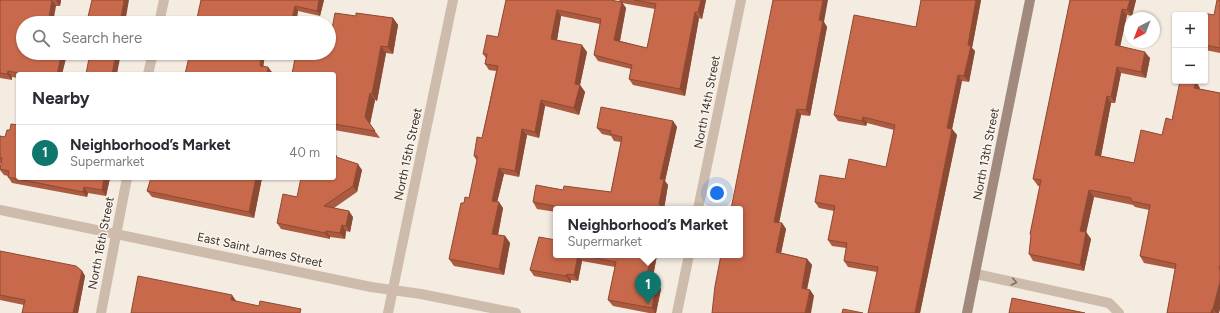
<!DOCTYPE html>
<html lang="en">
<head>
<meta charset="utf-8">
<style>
	body { margin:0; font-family:Figtree,sans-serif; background:#f7f7f7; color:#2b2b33 }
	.controls { position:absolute; right:12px; top:12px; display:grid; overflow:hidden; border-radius:4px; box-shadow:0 1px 3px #0004 }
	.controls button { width:36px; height:36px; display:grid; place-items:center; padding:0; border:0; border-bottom:1px solid #e1e1e2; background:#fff; color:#2b2b33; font:20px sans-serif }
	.compass { position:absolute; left:1124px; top:12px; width:36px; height:36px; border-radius:50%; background:#fff; box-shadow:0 1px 3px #0004; rotate:222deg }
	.you { position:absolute; left:717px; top:193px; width:14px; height:14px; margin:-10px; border:3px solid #fff; border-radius:50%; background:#1a73e8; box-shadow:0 0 0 6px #1a73e833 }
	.badge { display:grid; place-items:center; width:26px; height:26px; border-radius:50%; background:#0f766e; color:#fff; font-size:13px; font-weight:700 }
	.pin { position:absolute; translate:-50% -33px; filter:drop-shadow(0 1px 2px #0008) }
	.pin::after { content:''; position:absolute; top:21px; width:14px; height:12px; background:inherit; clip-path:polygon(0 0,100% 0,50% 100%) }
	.popup { position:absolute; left:553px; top:206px; width:190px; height:52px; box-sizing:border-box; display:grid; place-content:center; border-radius:4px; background:#fff; filter:drop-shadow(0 1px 3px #0005); font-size:13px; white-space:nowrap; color:#7c7c81 }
	.popup b { font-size:15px; color:#2b2b33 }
	.popup::after { content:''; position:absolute; left:50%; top:100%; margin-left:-8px; border:8px solid transparent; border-top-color:#fff }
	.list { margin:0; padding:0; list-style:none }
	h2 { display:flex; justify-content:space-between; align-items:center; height:52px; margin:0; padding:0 16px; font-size:17px }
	h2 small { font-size:13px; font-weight:400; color:#7c7c81 }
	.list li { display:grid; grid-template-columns:26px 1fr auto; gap:12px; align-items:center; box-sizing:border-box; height:56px; padding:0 16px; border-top:1px solid #e1e1e2 }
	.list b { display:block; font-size:15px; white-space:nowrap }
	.list p { margin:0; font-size:13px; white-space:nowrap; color:#7c7c81 }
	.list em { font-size:13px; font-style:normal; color:#7c7c81 }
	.icon { flex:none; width:22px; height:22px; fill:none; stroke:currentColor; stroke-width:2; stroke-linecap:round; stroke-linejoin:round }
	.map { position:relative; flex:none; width:1220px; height:313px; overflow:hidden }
	.search { position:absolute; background:#fff; box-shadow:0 1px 3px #0004; left:16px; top:16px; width:320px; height:44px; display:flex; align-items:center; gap:10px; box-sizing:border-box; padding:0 14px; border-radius:22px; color:#7c7c81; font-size:15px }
	.panel { position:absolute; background:#fff; box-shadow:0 1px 3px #0004; left:16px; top:72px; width:320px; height:108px; border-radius:4px }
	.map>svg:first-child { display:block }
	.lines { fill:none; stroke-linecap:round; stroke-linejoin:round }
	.service { stroke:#cdbbac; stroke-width:10 }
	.minor { stroke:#cdbbac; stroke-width:10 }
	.tertiary { stroke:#cdbbac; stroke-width:10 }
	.secondary { stroke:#a18a7d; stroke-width:10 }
	.wall { fill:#ac5a40; fill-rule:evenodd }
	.shaded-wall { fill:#8c4a34 }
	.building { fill:#c8694b; stroke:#8c4a34 }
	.oneway { stroke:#7d6f65 }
	.labels { text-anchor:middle; stroke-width:3; stroke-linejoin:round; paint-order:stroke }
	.street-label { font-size:12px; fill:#3b302b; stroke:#fbf5ee }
</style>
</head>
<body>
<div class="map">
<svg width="1220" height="313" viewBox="0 0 1220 313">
	<rect width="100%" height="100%" fill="#f4ebe1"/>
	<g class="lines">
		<!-- service -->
		<polyline class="service" points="976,274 1109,303 1119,313"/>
		<!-- minor -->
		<g class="minor">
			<polyline points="159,23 164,0"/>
			<polyline points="148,74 153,53"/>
			<polyline points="698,209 741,0"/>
			<polyline points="101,313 127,178"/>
			<polyline points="388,313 453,0"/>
			<polyline points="677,313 689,255"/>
		</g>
		<!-- tertiary -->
		<polyline class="tertiary" points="0,210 371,287 421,294 516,313"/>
		<!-- secondary -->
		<polyline class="secondary" points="967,313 1030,0"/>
	</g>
	<!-- wall -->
	<g class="wall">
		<polygon points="0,0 61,0 60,6 56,6 23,53 67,54 62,74 18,74 18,78 12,77 12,80 0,78"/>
		<polygon points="201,0 324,0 320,16 298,11 296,23 196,23"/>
		<path d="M 506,0 L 620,2 L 619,0 L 706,0 L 702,19 L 699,18 L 685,96 L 633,85 L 629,79 L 631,69 L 598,61 L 594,55 L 600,24 L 561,16 L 557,40 L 587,52 L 580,85 L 585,92 L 579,115 L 545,106 L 539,138 L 527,135 L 519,177 L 504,174 L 497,202 L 503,208 L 498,235 L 505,236 L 510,243 L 504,275 L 454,266 L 449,259 L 464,203 L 469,198 L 477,161 L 474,156 L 482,138 L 496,71 L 489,70 L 485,64 L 486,58 L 483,54 L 498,37 ZM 622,3 L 655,9 L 647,48 L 620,41 L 626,8 Z"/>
		<polygon points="921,0 981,0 972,48 975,51 969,82 962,81 952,129 957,135 920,313 868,313 877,272 848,267 844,261 846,248 832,246 828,240 834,211 819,208 815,202 845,179 886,167 894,130 867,123 866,126 838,121 834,115 916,27"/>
		<polygon points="1070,0 1136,0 1132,16 1127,15 1120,46 1150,58 1146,78 1121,73 1115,103 1111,103 1101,156 1134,163 1162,135 1172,120 1200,88 1200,89 1220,93 1220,308 1219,313 1167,313 1175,269 1144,263 1140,256 1149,210 1135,207 1133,205 1094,197 1086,232 1091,239 1084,271 1033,261 1029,254 1031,236 1030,234 1040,186 1038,186 1033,179"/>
		<polygon points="1220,0 1220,53 1205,50 1205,15 1214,15"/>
		<polygon points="356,16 393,18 398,25 393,54 386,53 377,101 375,100 370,124 380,138 334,130 334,74 329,53"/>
		<polygon points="824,22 827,27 810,116 801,115 779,223 782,223 786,229 781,253 807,259 812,265 807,289 810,290 814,296 712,313"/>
		<polygon points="673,121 677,127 665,181 668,185 664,209 556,209 556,212 537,209 533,202 563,190 611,192 621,142 614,141 611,136 602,134 597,128"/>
		<polygon points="10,130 18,178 110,178 106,196 88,193 87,197 12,183 8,177 8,176 4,175 0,170 1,163 0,163 0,136 5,137"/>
		<polygon points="338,158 362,170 357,192 334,208 353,217 350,232 346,231 345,239 330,237 330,239 281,229 277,223 297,197"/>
		<polygon points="151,178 262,178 254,218 152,197 147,191"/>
		<polygon points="0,251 82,271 85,276 78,313 22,313 24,305 0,300"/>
		<polygon points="556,255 657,255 652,282 661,289 656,313 649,313 613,306 608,300 615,267 582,261 578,281 571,280 571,283 534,276 530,270"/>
	</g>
	<!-- shaded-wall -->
	<g class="shaded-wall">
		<polygon points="52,0 56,6 53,23 48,23"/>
		<polygon points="56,0 61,0 60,6"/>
		<polygon points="124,0 129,0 125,23 120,23"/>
		<polygon points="319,0 324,0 320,16 317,11"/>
		<polygon points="701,0 706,0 702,19 698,12"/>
		<polygon points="823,0 828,0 824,22 827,27 810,116 806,110 819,20"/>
		<polygon points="976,0 981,0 972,48 975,51 969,82 964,76 968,45"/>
		<polygon points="1130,0 1136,0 1132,16 1127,10"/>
		<polygon points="622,2 626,8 619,46 614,40"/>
		<polygon points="295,6 298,11 296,23 291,23"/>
		<polygon points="1122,9 1127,15 1119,52 1115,45"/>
		<polygon points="557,10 561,16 556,46 551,39"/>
		<polygon points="695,12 699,18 685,96 680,89"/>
		<polygon points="393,18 398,25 393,54 388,47"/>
		<polygon points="582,45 587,52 580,85 585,92 579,115 574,108 575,84"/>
		<polygon points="381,46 386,53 377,101 372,94"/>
		<polygon points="1145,52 1150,58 1146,78 1141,72"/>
		<polygon points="62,53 66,53 67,54 62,74 57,74"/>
		<polygon points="116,53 121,53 117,74 112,74"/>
		<polygon points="261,53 265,53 263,71 260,66"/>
		<polygon points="268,67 272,72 272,74 267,74"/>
		<polygon points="1117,67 1121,73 1115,103 1111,97"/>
		<polygon points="8,71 12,77 12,80 7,74"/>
		<polygon points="958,75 962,81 951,134 947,128"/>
		<polygon points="1196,81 1200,88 1199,95 1194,88"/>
		<polygon points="370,93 375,100 370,124 365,117"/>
		<polygon points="1107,96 1111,103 1100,161 1095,155"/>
		<polygon points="541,100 545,106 539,138 535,132"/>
		<polygon points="797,109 801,115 778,228 774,222"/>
		<polygon points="863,117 867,123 866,126 862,121"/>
		<polygon points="673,121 677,127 665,181 668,185 664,209 660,209 659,204 660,179"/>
		<polygon points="522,129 527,135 519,177 515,171"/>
		<polygon points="952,129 957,135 920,313 915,313"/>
		<polygon points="358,164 362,170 357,192 353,186"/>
		<polygon points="499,168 504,174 496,207 492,201"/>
		<polygon points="104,178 110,178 106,196 102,190"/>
		<polygon points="256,178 262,178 254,218 249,212"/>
		<polygon points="84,187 88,193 87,197 83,192"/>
		<polygon points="1089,190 1094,197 1085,238 1080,231"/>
		<polygon points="499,202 503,208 497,240 492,234"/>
		<polygon points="349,211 353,217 350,232 346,226"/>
		<polygon points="782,223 786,229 780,258 776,252"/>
		<polygon points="342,225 346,231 345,239 340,233"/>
		<polygon points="326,231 330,237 330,239 325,233"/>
		<polygon points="1086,232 1091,239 1084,271 1080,265"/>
		<polygon points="505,236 510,243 504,275 499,269"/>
		<polygon points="578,255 582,261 578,281 574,275"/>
		<polygon points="651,255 657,255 651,287 646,280"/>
		<polygon points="807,259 812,265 806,294 802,288"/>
		<polygon points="82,271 85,276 78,313 73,313"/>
		<polygon points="567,274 571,280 571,283 566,276"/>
		<polygon points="1220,282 1220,308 1219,313 1216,313 1213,309"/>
		<polygon points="657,283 661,289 656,313 655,313 652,308"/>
		<polygon points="810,290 814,296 811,313 805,313"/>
		<polygon points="232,295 237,302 231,300"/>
		<polygon points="1212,309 1214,313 1211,313"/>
	</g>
	<!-- building -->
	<g class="building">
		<polygon points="0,0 52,0 48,23 23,23 23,53 62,53 57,74 24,74 8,71 7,74 0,73"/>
		<polygon points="92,0 124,0 120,23 95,23 87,21"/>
		<polygon points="201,0 319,0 317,11 295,6 291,23 196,23"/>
		<polygon points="506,0 610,0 622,2 614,40 647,48 656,4 634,0 701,0 698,12 695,12 680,89 629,79 632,65 594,55 601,19 557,10 551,39 582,45 575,84 580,85 574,108 541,100 535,132 522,129 515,171 499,168 492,201 499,202 492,234 505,236 499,269 449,259 461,203 464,203 465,197 469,198 477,160 477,156 474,156 477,137 482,138 498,66 485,64 487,54 483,54 487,35 498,37"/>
		<polygon points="773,0 823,0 819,20 823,21 806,110 797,109 774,222 782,223 776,252 807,259 802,288 810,290 805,313 807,313 712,313 715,286 721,255 740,255 740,209 731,209"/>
		<polygon points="921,0 976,0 968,45 971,46 964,76 958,75 947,128 952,129 915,313 868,313 878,267 844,261 847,243 828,240 835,206 815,202 820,175 845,179 849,159 886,167 895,125 863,117 862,121 834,115 854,15 916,27"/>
		<polygon points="1070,0 1130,0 1127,10 1122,9 1115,45 1145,52 1141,72 1117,67 1111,97 1107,96 1095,155 1134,163 1141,130 1162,135 1166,118 1172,120 1180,81 1196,81 1194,88 1220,93 1220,265 1219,269 1220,269 1220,282 1213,309 1212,309 1211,313 1167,313 1176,264 1140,256 1150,205 1131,201 1131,198 1089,190 1080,231 1086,232 1080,265 1029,254 1031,235 1030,234 1041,180 1033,179"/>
		<polygon points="1217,0 1220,0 1220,48 1205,45 1205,15 1202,15 1203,13 1214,15"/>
		<polygon points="335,13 356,16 356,13 393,18 388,47 381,46 372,94 370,93 365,117 375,131 334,124 334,74 292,74 296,53 329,53 329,45"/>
		<polygon points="90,53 116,53 112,74 86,74"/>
		<polygon points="190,53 261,53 260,66 268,67 267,74 185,74"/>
		<polygon points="601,107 673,121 660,179 664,179 659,204 660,204 660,209 565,209 565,208 533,202 536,185 563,190 564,186 611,192 622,137 610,134 611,131 597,128"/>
		<polygon points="11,124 18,125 18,178 104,178 102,190 84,187 83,192 8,177 9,171 0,169 2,158 0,158 0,136 5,137 7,130 10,130"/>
		<polygon points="334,155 337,156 336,157 358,164 353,186 324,206 349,211 346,226 342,225 340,233 326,231 325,233 277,223 283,194 297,197 301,178 334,178"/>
		<polygon points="151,178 256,178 249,212 147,191"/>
		<polygon points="539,237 556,240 556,255 578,255 574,275 567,274 566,276 530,270"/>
		<polygon points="0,251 76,266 82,271 73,313 22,313 25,300 0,295"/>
		<polygon points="579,255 651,255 646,280 657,283 652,308 608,300 616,262"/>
		<polygon points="138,276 232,295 231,300 259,306 260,301 301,309 300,313 131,313"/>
		<polygon points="1012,298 1085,313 1009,313"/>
		<polygon points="843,309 863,313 842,313"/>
	</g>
	<!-- one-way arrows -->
	<defs><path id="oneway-chevron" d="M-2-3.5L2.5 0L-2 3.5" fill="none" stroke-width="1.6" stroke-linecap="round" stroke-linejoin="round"/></defs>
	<use class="oneway" href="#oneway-chevron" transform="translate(1014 282) rotate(12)"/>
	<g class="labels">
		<!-- street labels -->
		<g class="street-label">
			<text transform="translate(707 102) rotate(-79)" y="4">North 14th Street</text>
			<text transform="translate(408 154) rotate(-78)" y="4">North 15th Street</text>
			<text transform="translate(986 154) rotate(-79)" y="4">North 13th Street</text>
			<text transform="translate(101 243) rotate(-79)" y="4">North 16th Street</text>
			<text transform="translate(260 250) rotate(12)" y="4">East Saint James Street</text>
		</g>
	</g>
</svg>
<div class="controls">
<button>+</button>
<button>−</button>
</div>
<svg class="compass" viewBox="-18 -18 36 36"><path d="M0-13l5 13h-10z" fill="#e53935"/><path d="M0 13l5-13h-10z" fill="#7c7c81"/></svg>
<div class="you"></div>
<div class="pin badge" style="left:648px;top:304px">1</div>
<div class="popup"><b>Neighborhood’s Market</b>Supermarket</div>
<div class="search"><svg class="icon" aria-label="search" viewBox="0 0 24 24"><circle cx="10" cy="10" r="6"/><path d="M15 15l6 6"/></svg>Search here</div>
<section class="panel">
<h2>Nearby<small></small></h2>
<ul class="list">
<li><span class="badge">1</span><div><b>Neighborhood’s Market</b><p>Supermarket</p></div><em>40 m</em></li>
</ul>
</section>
</div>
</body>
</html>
